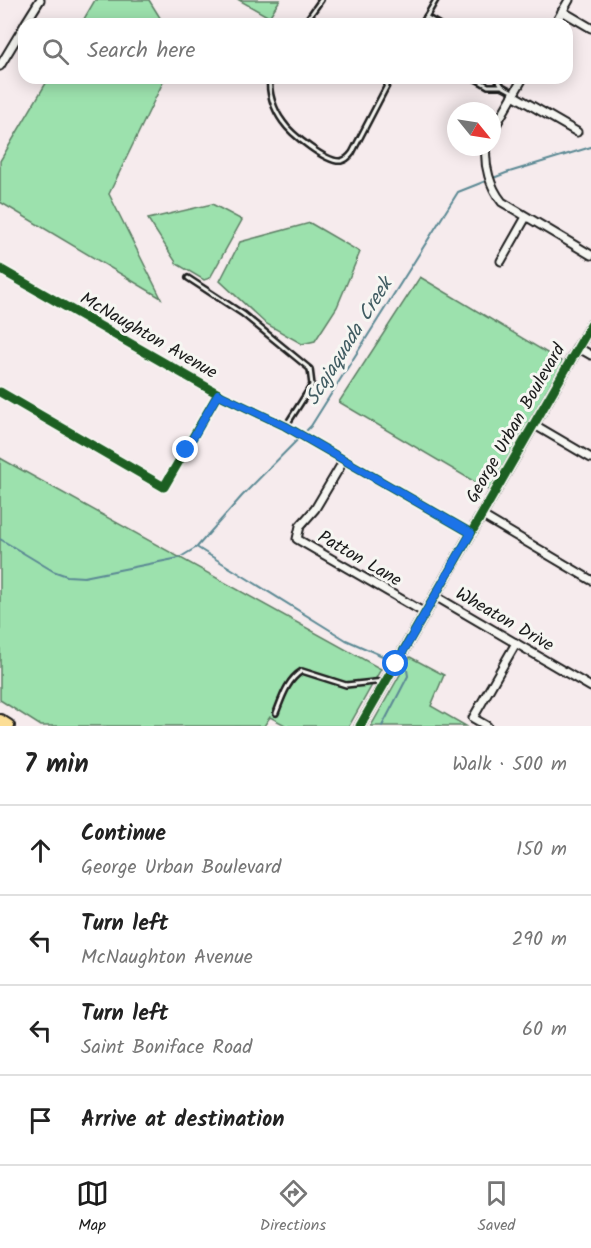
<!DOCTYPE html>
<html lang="en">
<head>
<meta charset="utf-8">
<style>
	body { margin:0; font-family:Kalam,sans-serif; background:#f2f2f2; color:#222 }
	.compass { position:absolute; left:447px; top:102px; width:54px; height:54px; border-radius:50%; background:#fff; box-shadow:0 3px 15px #0003; rotate:120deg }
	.stop { position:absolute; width:18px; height:18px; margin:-14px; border:4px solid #1a73e8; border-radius:50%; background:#fff }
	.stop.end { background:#1a73e8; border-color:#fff; box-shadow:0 2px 6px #0008 }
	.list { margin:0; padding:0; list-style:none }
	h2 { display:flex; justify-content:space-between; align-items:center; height:78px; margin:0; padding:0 24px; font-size:26px }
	h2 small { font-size:20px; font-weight:400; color:#767676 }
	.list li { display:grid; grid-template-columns:39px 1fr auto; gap:18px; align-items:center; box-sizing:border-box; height:90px; padding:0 24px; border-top:2px solid #e0e0e0 }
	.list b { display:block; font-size:22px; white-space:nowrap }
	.list p { margin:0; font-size:20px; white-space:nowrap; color:#767676 }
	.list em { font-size:20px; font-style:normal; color:#767676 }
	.icon { flex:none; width:33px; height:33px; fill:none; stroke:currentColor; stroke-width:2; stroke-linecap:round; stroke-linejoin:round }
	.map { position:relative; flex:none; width:591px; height:726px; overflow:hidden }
	.search { position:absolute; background:#fff; box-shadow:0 3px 15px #0003; left:18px; right:18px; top:18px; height:66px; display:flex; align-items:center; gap:15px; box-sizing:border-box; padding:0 21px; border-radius:18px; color:#767676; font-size:22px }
	.sheet { height:438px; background:#fff }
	nav { display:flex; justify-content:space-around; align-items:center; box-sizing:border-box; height:84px; border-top:2px solid #e0e0e0; background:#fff; font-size:16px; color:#767676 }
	nav a { display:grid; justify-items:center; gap:3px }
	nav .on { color:#1c1c1c }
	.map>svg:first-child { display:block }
	.green { fill:#9ce1ad; stroke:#5c7e64; stroke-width:1.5 }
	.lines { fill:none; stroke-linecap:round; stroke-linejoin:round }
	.stream { stroke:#5b8994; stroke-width:2 }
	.service-casing { stroke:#1c1c1c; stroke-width:8 }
	.minor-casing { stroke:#1c1c1c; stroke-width:11 }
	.tertiary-casing { stroke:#1c1c1c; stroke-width:13 }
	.motorway-casing { stroke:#1c1c1c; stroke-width:16 }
	.service { stroke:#f6f6f2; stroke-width:3 }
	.minor { stroke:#f6f6f2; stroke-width:7 }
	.tertiary { stroke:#f6f6f2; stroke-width:8 }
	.motorway { stroke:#fcde96; stroke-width:12 }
	.cycleway-casing { stroke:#f6f6f2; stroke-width:13 }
	.cycleway { stroke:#1b5e20; stroke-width:9 }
	.route { stroke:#1a73e8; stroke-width:8 }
	.labels { text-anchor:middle; stroke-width:6; stroke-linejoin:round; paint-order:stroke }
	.street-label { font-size:18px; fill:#1c1c1c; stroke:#f6f6f2 }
	.water-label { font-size:20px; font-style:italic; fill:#415c62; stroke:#f6f6f2 }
</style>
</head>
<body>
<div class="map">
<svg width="591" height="726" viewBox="0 0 591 726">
	<rect width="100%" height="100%" fill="#f6ebed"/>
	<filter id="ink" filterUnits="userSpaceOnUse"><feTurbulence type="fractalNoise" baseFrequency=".0167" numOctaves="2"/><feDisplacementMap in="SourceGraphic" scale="12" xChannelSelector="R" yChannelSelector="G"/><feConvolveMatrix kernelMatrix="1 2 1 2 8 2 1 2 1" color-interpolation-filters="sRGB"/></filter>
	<g filter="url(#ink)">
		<!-- green -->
		<g class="green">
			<polygon points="95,0 149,0 164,24 81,24"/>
			<polygon points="239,0 280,0 269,17"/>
			<polygon points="49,78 165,78 109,194 161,298 0,202 0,161"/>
			<polygon points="212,204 242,220 210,278 204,280 177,264 148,219"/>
			<polygon points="310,223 360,252 337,307 315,341 302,344 265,323 220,281 240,242"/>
			<polygon points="420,277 564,363 490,491 339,402"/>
			<polygon points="0,458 381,669 349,726 287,726 270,717 264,726 41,726 0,700"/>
			<polygon points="410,657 444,675 431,706 466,726 371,726"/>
		</g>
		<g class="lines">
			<!-- stream -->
			<g class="stream">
				<polyline points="0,539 53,571 67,576 84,577 179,558 197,547 242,496 311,426 458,192 506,173 591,147"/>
				<polyline points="198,548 346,640 387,658"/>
				<polyline points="382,726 408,676 407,670"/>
			</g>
			<!-- service casing -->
			<g class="service-casing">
				<g id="service">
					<polyline points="426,17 438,24"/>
					<polyline points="304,24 321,0"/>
					<polyline points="422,24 436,0"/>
					<path d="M 270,78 C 268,93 274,110 283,122 C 291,134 327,163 341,161 C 346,160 349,157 352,153 L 391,78"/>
					<polyline points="474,78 488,86 502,86 513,92"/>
					<polyline points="497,78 502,86"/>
					<polyline points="188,278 243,314 310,369 312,385 286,426"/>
					<path d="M 276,713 C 282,698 287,680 302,671 L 346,685 L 384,681"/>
				</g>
			</g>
			<!-- minor casing -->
			<g class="minor-casing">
				<g id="minor">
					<polyline points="562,11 591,28"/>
					<polyline points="25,24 40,0"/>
					<polyline points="555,24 569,0"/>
					<polyline points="0,66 24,26"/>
					<polyline points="513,95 577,132"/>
					<polyline points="492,132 523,78"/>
					<path d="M 486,147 C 484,166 490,187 502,202 L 591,255"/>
					<polyline points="501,261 526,217"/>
					<polyline points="0,269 222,396 285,426 471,533"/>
					<polyline points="577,347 591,355"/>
					<polyline points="0,392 164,487 218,394"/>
					<polyline points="533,424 591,458"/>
					<polyline points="344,460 315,509 300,526 297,539 425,613"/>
					<polyline points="481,515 591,580"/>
					<polyline points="435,596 591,687"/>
					<polyline points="487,726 473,718 516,643"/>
				</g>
			</g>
			<!-- tertiary casing -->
			<g class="tertiary-casing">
				<polyline id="tertiary" points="360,726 591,325"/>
			</g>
			<!-- motorway casing -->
			<g class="motorway-casing">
				<polyline id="motorway" points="0,721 8,726"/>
			</g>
			<!-- service -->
			<use href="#service" class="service"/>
			<!-- minor -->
			<use href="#minor" class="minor"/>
			<!-- tertiary -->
			<use href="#tertiary" class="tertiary"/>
			<!-- motorway -->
			<use href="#motorway" class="motorway"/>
			<!-- cycleway casing -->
			<g class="cycleway-casing">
				<g id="cycleway">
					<polyline points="0,269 222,396 285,426 471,533"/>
					<polyline points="0,392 164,487 218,394"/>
					<polyline points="360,726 591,325"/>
				</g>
			</g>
			<!-- cycleway -->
			<use href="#cycleway" class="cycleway"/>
		</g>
	</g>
	<g class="lines" filter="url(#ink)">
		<!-- route -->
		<polyline class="route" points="186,450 218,394 285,426 471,533 396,664"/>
	</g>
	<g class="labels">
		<!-- street labels -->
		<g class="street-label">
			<text transform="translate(149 335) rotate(30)" y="6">McNaughton Avenue</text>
			<text transform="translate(515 423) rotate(-60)" y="6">George Urban Boulevard</text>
			<text transform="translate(360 558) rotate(30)" y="6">Patton Lane</text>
			<text transform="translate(505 619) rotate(30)" y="6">Wheaton Drive</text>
		</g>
		<!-- water labels -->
		<g class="water-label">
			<text transform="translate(348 341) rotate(-58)" y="7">Scajaquada Creek</text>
		</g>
	</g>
</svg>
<svg class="compass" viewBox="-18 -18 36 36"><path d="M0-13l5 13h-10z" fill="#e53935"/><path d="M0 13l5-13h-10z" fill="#767676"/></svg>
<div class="stop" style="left:396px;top:664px"></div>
<div class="stop end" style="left:186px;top:450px"></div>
<div class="search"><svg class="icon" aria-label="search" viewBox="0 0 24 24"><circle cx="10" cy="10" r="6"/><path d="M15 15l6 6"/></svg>Search here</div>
</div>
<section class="sheet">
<h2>7 min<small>Walk · 500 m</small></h2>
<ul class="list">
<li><svg class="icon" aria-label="ahead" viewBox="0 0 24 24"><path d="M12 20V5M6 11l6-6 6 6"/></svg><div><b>Continue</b><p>George Urban Boulevard</p></div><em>150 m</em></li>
<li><svg class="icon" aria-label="left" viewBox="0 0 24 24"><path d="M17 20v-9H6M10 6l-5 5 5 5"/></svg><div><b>Turn left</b><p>McNaughton Avenue</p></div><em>290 m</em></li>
<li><svg class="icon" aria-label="left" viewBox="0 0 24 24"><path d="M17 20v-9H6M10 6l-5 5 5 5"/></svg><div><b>Turn left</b><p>Saint Boniface Road</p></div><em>60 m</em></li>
<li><svg class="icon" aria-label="arrive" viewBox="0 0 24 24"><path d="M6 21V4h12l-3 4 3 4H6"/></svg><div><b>Arrive at destination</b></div></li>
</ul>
</section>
<nav>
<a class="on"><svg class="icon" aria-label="map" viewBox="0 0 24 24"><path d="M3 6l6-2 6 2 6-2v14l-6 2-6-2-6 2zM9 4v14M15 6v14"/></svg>Map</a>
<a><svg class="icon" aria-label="directions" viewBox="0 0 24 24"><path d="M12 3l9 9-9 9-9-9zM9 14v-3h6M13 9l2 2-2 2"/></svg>Directions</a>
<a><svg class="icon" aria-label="saved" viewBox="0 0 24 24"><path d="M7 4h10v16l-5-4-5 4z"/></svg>Saved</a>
</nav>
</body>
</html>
